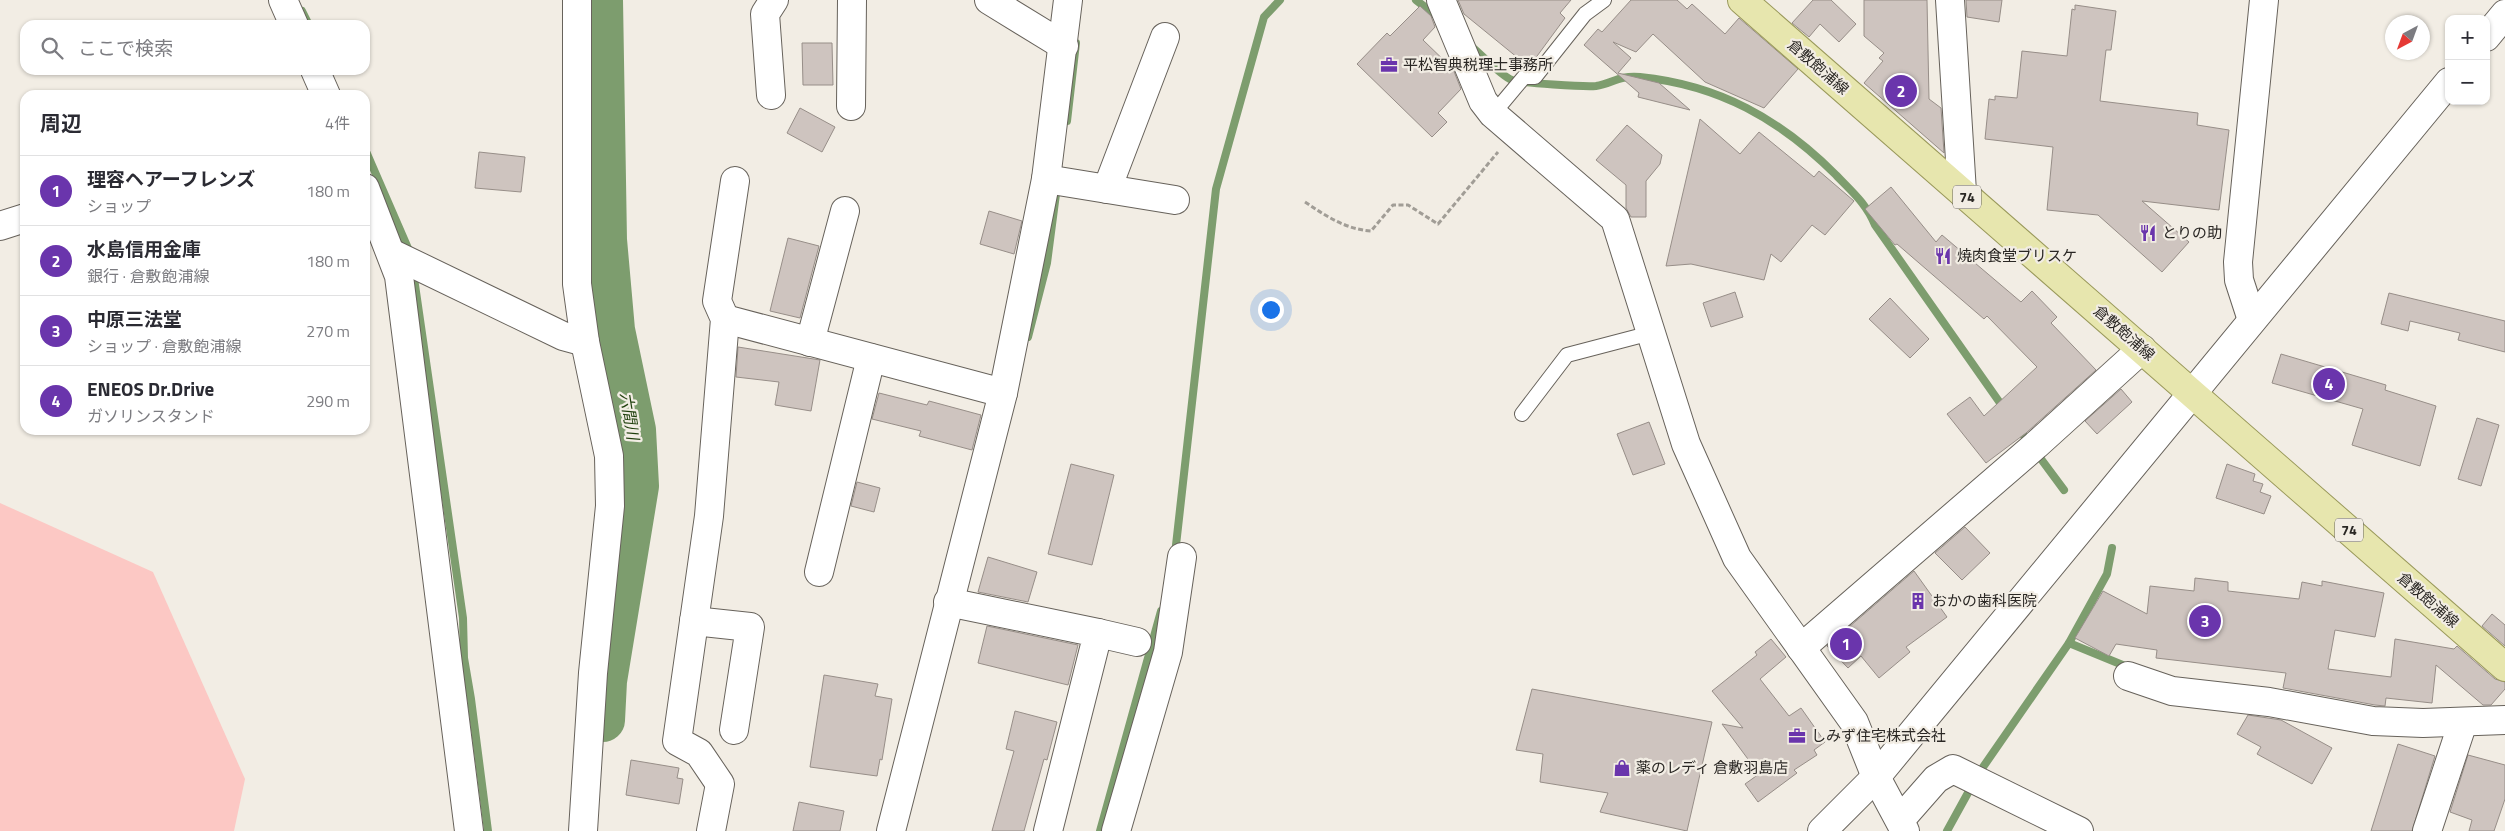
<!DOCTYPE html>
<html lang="ja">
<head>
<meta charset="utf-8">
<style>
	body { margin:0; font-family:"Titillium Web","Noto Sans JP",sans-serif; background:#f2f2f3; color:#2b2b33 }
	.controls { position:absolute; right:15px; top:15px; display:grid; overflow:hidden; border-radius:10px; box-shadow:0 1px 4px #0004 }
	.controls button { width:45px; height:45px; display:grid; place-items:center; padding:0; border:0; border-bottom:1px solid #e1e1e2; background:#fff; color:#2b2b33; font:25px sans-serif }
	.compass { position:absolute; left:2385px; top:15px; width:45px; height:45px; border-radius:50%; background:#fff; box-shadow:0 1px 4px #0004; rotate:221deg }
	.you { position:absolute; left:1270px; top:309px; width:18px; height:18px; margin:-12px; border:4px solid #fff; border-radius:50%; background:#1a73e8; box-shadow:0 0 0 8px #1a73e833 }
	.badge { display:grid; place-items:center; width:32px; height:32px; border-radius:50%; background:#6a35ac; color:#fff; font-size:16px; font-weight:700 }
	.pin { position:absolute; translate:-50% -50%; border:2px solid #fff; box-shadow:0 1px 5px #0006 }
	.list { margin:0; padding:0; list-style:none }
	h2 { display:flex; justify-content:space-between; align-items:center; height:65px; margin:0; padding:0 20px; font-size:21px }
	h2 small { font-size:16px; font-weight:400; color:#7c7c81 }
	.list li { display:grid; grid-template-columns:32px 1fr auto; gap:15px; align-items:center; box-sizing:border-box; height:70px; padding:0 20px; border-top:1px solid #e1e1e2 }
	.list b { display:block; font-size:19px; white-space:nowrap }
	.list p { margin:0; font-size:16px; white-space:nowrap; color:#7c7c81 }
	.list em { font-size:16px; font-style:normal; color:#7c7c81 }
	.icon { flex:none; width:28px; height:28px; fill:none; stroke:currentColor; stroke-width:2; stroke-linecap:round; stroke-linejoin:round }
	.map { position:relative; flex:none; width:2505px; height:831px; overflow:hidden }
	.search { position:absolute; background:#fff; box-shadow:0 1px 4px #0004; left:20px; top:20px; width:350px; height:55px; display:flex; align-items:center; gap:12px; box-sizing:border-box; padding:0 18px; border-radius:15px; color:#7c7c81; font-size:19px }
	.panel { position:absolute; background:#fff; box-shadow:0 1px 4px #0004; left:20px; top:90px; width:350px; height:345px; border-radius:15px }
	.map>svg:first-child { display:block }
	.green { fill:#fcc8c4 }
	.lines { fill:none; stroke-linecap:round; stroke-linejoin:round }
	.stream { stroke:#7d9d6e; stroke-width:8 }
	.river { stroke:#7d9d6e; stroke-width:44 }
	.building { fill:#cec4bf; stroke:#978e88 }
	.service-casing { stroke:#67625b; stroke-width:16 }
	.minor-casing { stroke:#67625b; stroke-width:30 }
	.tertiary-casing { stroke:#67625b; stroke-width:30 }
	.primary-casing { stroke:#9a995b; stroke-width:30 }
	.path { stroke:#a19d96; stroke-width:3; stroke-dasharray:5 2.5; stroke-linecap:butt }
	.service { stroke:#fff; stroke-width:14 }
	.minor { stroke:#fff; stroke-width:28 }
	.tertiary { stroke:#fff; stroke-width:28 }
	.primary { stroke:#e7e6ae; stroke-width:28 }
	.labels { text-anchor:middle; stroke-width:4.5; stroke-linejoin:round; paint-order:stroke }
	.shield { fill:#f2ede4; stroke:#66625e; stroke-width:1 }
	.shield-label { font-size:14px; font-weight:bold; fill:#2a2724 }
	.poi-label { font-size:15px; fill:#2a2724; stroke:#f2ede4; text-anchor:start }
	.street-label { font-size:15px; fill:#2a2724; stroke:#f2ede4 }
	.water-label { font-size:16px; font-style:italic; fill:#1f3f0c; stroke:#f2ede4 }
</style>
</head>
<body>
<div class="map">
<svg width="2505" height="831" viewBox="0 0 2505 831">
	<rect width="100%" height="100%" fill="#f2ede4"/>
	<!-- green -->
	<polygon class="green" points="0,503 153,572 245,779 234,831 0,831"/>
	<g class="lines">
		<!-- stream -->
		<g class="stream">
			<polyline points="1416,0 1439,18"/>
			<polyline points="302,11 309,25"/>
			<path d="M 1471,46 C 1481,54 1501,76 1512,80 C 1522,83 1584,87 1596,86 C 1612,84 1618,75 1640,77 C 1719,85 1780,119 1836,175 C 1852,192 1866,203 1875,225 L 2005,410"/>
			<polyline points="1067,121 1076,43"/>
			<polyline points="365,149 411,255"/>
			<polyline points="413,271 463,618 464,658 471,699 488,831"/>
			<polyline points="1028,337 1047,263 1056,194"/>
			<polyline points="2018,428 2064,490"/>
			<polyline points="1175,554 1216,189 1264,17 1280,0"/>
			<polyline points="2069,643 2107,574 2112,548"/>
			<polyline points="1981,770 2069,643 2130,668"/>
			<polyline points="1100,831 1161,611"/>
			<polyline points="1947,831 1969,791"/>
		</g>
		<!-- river -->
		<polyline class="river" points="601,0 605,240 613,330 634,430 637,486 605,681 603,720"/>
	</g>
	<!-- building -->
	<g class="building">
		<polygon points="1458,0 1571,0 1560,13 1565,18 1529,67 1464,14"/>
		<polygon points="1631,0 1677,0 1687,9 1692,4 1725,34 1739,18 1798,69 1764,108 1705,82 1653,34 1636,52 1613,42 1631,58 1618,73 1659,83 1690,110 1638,97 1639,93 1584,45 1598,29 1602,32"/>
		<polygon points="1813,0 1831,0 1856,24 1839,42 1820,24 1809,37 1792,23"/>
		<polygon points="1864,0 1927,0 1929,99 1941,108 1944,153 1864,83 1883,61 1879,58 1884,53 1864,36"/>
		<polygon points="1966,0 2002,0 1999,22 1967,17"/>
		<polygon points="2075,5 2116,11 2111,50 2106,50 2100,101 2198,113 2197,125 2229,130 2219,210 2142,201 2189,242 2162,272 2098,215 2047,210 2053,147 1985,139 1989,99 1995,100 1995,96 2017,98 2022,51 2067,56 2072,9 2075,10"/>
		<polygon points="1420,6 1431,16 1435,27 1423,40 1453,69 1461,89 1438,113 1447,122 1432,137 1357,64 1387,33 1390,36"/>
		<polygon points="802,43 832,43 833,85 803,85"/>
		<polygon points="800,108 835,127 822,152 787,133"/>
		<polygon points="1700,119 1740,154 1759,132 1814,177 1819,171 1854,201 1825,235 1812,225 1781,262 1771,254 1764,280 1691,264 1666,266"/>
		<polygon points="1627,125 1662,155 1660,164 1646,181 1646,217 1631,217 1626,208 1626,185 1596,160"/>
		<polygon points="479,152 525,157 521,192 475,188"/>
		<polygon points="1891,187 1936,242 1942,235 2021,302 2032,291 2057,317 2051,323 2096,370 2026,433 1986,463 1947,414 1970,397 1984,416 2037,367 1987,316 1984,319 1897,244 1895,245 1865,209"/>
		<polygon points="989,211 1022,221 1014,254 980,244"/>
		<polygon points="788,238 819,246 800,318 770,311"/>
		<polygon points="1735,292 1743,317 1711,327 1703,303"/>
		<polygon points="2389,293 2505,321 2505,352 2458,340 2460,333 2410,321 2408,331 2381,324"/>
		<polygon points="1890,298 1929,339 1910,358 1869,319"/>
		<polygon points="738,347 820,360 811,411 775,405 779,382 736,377"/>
		<polygon points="2281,354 2386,385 2385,390 2436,406 2420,466 2352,445 2363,409 2272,383"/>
		<polygon points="2121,389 2132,402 2097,434 2085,421"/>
		<polygon points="879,393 927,405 929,401 981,415 972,450 919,436 921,431 872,419"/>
		<polygon points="2477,418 2499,425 2481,486 2458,479"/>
		<polygon points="1649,422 1665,464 1633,475 1617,434"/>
		<polygon points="1071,464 1114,475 1092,565 1048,554"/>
		<polygon points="2227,464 2255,474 2253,481 2263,484 2260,492 2271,496 2264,514 2216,498"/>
		<polygon points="857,482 880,488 874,512 851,506"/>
		<polygon points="1965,527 1990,553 1962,580 1935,553"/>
		<polygon points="988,557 1037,572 1028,602 978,592"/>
		<polygon points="1914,571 1947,617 1906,647 1910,652 1879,678 1861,656 1848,668 1827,646"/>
		<polygon points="2195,578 2228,582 2228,591 2299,599 2302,582 2322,586 2322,581 2384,593 2375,637 2335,630 2328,669 2391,677 2395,639 2454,649 2457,646 2495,679 2505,682 2505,689 2491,705 2483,705 2436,665 2432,703 2386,698 2385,706 2375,705 2283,688 2286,673 2156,658 2157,650 2116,644 2109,656 2075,638 2103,591 2147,614 2150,586 2194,591"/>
		<polygon points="2492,614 2505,625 2505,646 2482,626"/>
		<polygon points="987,626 1078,645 1068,685 978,663"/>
		<polygon points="1771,639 1786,657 1760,679 1789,716 1801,708 1825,742 1814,750 1817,755 1794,770 1797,773 1758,802 1745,784 1759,774 1722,724 1743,728 1712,691 1757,655 1755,652"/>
		<polygon points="824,675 878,684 875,696 892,699 882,760 880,759 877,776 810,767"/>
		<polygon points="1532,689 1712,722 1687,831 1600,812 1608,793 1540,782 1543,754 1516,750"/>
		<polygon points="1015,711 1057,722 1047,760 1044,759 1024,831 992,831 1014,751 1006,749"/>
		<polygon points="2248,715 2281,720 2332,748 2312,784 2257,754 2261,747 2237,734"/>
		<polygon points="2398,744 2435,756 2412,831 2371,831"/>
		<polygon points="2468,755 2505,765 2505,799 2494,831 2469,831 2472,820 2450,812"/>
		<polygon points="631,760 679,768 677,778 683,779 679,804 626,795"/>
		<polygon points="799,802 844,811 840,831 793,831"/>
	</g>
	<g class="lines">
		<!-- service casing -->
		<g class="service-casing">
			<g id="service">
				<polyline points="1493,114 1524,77 1535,77 1585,14 1604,0"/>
				<polyline points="1522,414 1567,355 1651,333"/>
			</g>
		</g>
		<!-- minor casing -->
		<g class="minor-casing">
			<g id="minor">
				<polyline points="283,0 294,25"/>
				<polyline points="577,0 577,284 585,342 609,456 610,506 593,673 583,831"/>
				<polyline points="989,0 1064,46"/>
				<polyline points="1441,0 1483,101 1493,114 1615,219 1686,444 1737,558 1854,722 1876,777 1905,831"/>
				<polyline points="1950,0 1962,192"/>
				<polyline points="315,70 326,95"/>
				<polyline points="771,95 765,14 774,0"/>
				<polyline points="851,106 852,0"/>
				<polyline points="1046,179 1175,200"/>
				<polyline points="365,188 399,276 469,831"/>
				<polyline points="1107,189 1165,37"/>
				<polyline points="0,226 25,218"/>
				<polyline points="391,253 563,336 585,342"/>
				<polyline points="725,319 1003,393"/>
				<polyline points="2252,320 2239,280 2238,262 2264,0"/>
				<polyline points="810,342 845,211"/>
				<polyline points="819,572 871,358"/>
				<polyline points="948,602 1098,633 1048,831"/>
				<polyline points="694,621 750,627 734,730"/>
				<polyline points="1098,633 1137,642"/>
				<polyline points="1801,648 2036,445 2142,349"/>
				<polyline points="2128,676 2172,691 2269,702 2373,721 2423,723 2505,720"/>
				<polyline points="1900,820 1936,779 1953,769 2079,831"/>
				<polyline points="711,831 720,784 699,753 677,741 709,516 725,319 717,301 735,181"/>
				<polyline points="891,831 1003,393 1046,179 1068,0"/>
				<polyline points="1116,831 1168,652 1182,557"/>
				<polyline points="2427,831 2463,722"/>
			</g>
		</g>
		<!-- tertiary casing -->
		<g class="tertiary-casing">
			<g id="tertiary">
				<polyline points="2486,37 2505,14"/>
				<polyline points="1822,831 1876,777 2449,82"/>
			</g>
		</g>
		<!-- primary casing -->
		<g class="primary-casing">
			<polyline id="primary" points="1742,0 2505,667"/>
		</g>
		<!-- path -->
		<path class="path" d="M 1305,202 C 1326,216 1345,229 1371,231 L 1393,205 L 1408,205 L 1438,224 L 1498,152"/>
		<!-- service -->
		<use href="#service" class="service"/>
		<!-- minor -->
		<use href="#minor" class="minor"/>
		<!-- tertiary -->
		<use href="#tertiary" class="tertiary"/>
		<!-- primary -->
		<use href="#primary" class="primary"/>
	</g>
	<!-- icons -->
	<defs>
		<g id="office-bare" transform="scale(1.35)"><path d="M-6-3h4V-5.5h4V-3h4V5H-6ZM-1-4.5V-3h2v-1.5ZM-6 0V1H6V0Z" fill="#6a35ac" stroke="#f2ede4" stroke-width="2.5" paint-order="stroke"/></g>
		<g id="restaurant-bare" transform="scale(1.35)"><path d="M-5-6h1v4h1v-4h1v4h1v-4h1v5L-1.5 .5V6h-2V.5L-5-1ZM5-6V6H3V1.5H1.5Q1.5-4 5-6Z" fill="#6a35ac" stroke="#f2ede4" stroke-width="2.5" paint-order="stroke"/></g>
		<g id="building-bare" transform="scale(1.35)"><path d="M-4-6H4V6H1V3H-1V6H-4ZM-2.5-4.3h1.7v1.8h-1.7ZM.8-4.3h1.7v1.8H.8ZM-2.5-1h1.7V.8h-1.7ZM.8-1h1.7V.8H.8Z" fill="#6a35ac" stroke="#f2ede4" stroke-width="2.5" paint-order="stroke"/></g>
		<g id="shop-bare" transform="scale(1.35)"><path d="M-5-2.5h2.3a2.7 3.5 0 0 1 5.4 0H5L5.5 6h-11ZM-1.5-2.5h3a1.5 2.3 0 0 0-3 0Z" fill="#6a35ac" stroke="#f2ede4" stroke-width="2.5" paint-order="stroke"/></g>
	</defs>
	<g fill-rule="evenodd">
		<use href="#office-bare" x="1389" y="65"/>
		<use href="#restaurant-bare" x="2148" y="233"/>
		<use href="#restaurant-bare" x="1943" y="256"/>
		<use href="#building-bare" x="1918" y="601"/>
		<use href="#office-bare" x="1797" y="736"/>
		<use href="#shop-bare" x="1622" y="768"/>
	</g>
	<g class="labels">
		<!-- shield labels -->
		<g class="shield">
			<rect x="1953" y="185.5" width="28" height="23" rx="4"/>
			<rect x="2335" y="518.5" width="28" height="23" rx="4"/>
		</g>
		<g class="shield-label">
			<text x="1967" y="202">74</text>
			<text x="2349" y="535">74</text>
		</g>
		<!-- poi labels -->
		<g class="poi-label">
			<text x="1403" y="70">平松智典税理士事務所</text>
			<text x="2162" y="238">とりの助</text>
			<text x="1957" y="261">焼肉食堂ブリスケ</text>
			<text x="1932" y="606">おかの歯科医院</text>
			<text x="1811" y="741">しみず住宅株式会社</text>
			<text x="1636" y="773">薬のレディ 倉敷羽島店</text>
		</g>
		<!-- street labels -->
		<g class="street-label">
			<text transform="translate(1818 67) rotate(41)" y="5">倉敷飽浦線</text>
			<text transform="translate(2124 333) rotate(41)" y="5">倉敷飽浦線</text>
			<text transform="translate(2428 600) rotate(41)" y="5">倉敷飽浦線</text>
		</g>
		<!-- water labels -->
		<g class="water-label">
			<text transform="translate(630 416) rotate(81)" y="6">六間川</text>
		</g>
	</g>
</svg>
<div class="controls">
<button>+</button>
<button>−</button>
</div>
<svg class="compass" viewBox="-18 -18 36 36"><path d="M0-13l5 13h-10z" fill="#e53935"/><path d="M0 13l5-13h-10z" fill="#7c7c81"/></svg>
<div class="you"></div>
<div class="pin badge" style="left:1846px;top:644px">1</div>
<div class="pin badge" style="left:1901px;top:91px">2</div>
<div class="pin badge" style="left:2205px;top:621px">3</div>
<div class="pin badge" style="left:2329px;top:384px">4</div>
<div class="search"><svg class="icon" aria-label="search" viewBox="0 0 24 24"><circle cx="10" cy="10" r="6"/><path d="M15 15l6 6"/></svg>ここで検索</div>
<section class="panel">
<h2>周辺<small>4件</small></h2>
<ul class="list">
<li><span class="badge">1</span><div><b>理容ヘアーフレンズ</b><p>ショップ</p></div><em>180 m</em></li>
<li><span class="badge">2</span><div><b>水島信用金庫</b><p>銀行 · 倉敷飽浦線</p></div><em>180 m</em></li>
<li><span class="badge">3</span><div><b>中原三法堂</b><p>ショップ · 倉敷飽浦線</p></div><em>270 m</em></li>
<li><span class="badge">4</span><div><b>ENEOS Dr.Drive</b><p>ガソリンスタンド</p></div><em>290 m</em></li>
</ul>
</section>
</div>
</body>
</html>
